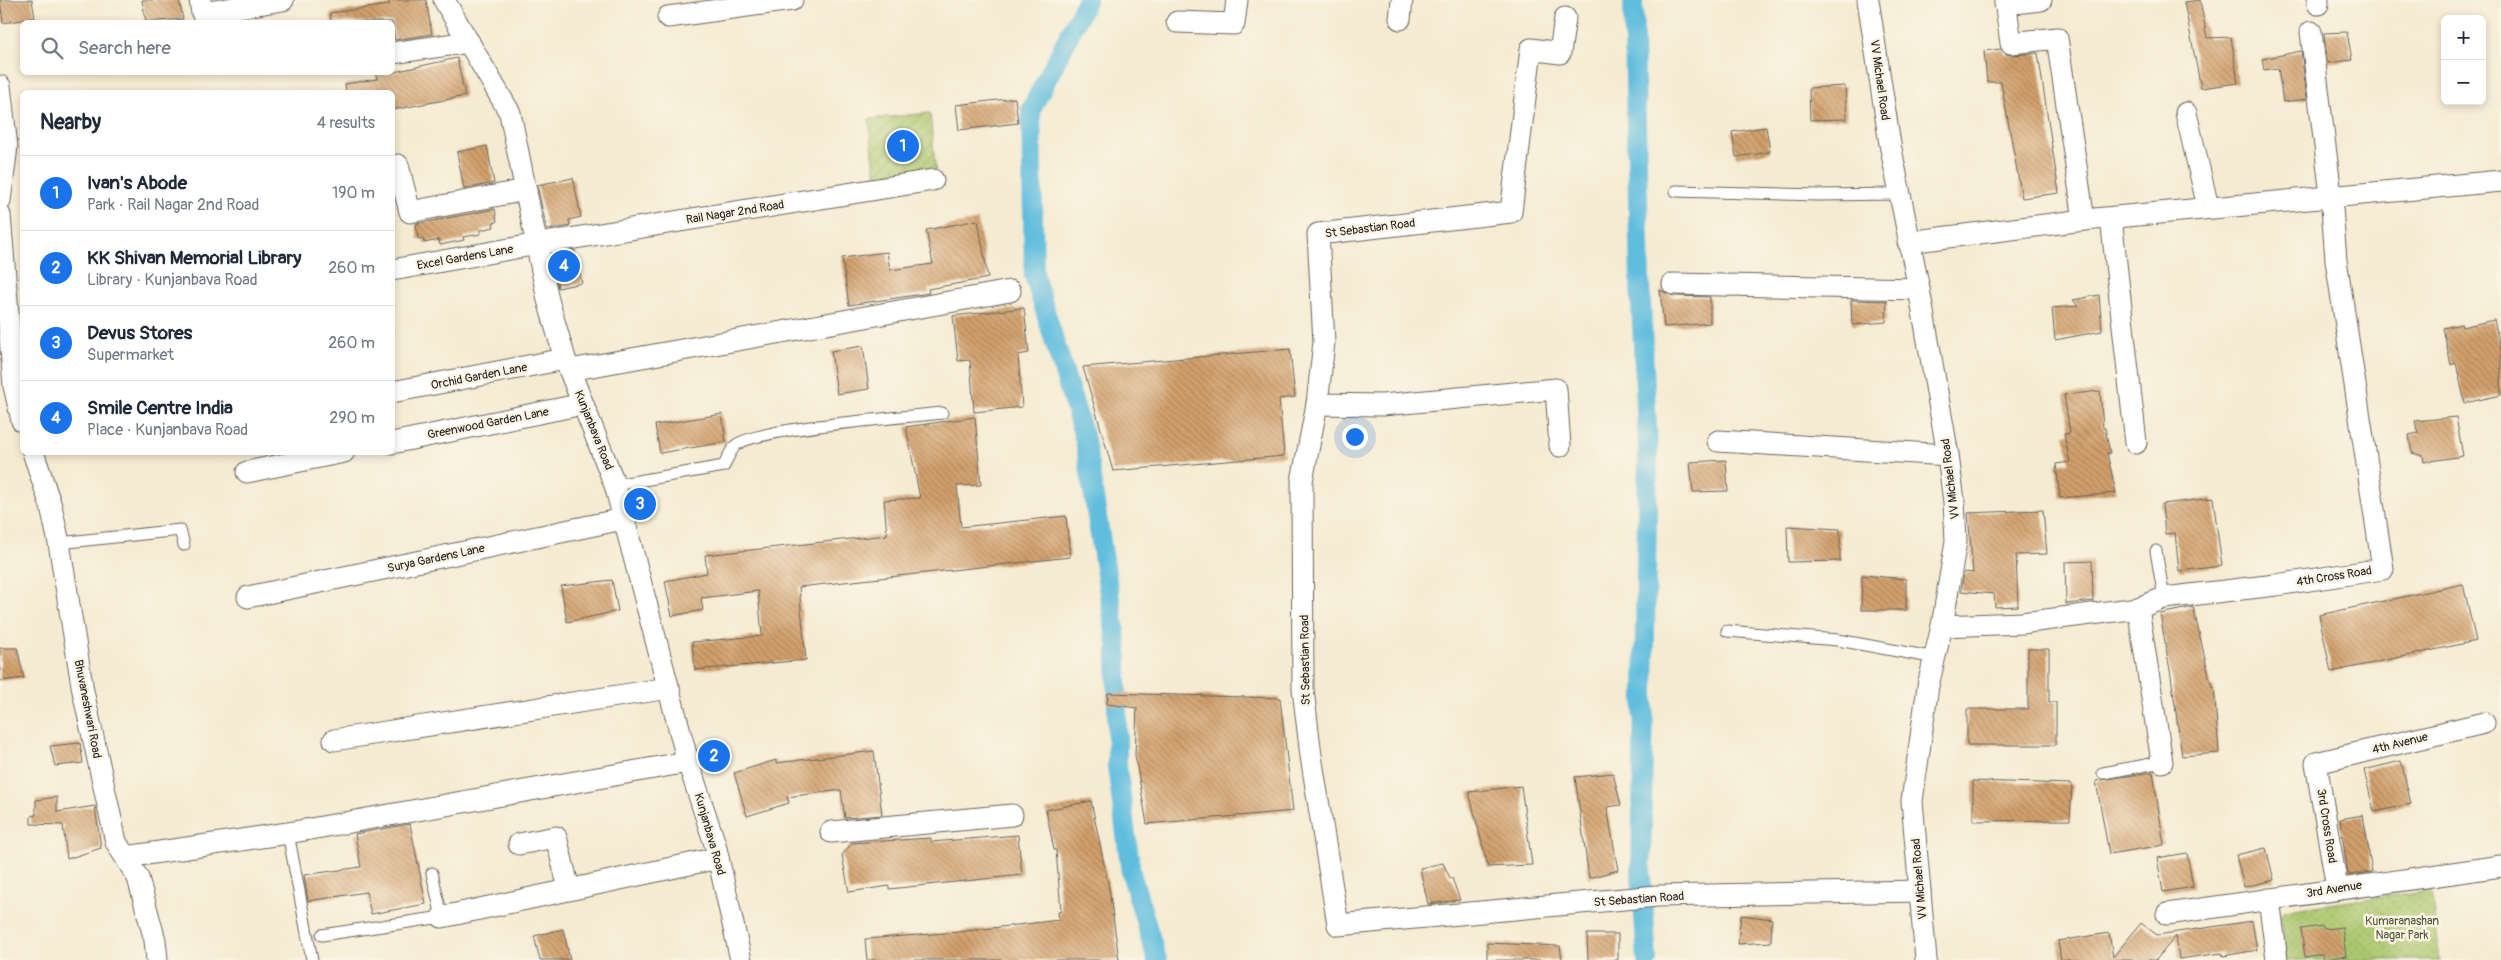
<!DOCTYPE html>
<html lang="en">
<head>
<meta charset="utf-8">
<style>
	body { margin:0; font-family:Pangolin,sans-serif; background:#f6f6f7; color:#1f2937 }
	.controls { position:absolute; right:15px; top:15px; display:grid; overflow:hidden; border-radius:8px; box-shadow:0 2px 8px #0003 }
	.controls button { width:45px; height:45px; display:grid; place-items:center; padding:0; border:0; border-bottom:1px solid #e0e1e3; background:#fff; color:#1f2937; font:25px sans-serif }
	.you { position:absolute; left:1354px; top:436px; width:18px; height:18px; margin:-12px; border:4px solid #fff; border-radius:50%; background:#1a73e8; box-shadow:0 0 0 8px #1a73e833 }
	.badge { display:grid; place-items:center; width:32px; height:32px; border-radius:50%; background:#1a73e8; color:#fff; font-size:16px; font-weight:700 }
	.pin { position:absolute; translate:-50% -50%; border:2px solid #fff; box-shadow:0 1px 5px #0006 }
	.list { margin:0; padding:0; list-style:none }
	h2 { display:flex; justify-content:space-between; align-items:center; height:65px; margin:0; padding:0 20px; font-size:21px }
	h2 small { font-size:16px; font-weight:400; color:#747a83 }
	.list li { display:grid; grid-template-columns:32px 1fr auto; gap:15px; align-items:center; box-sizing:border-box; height:75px; padding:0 20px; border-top:1px solid #e0e1e3 }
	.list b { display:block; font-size:19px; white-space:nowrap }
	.list p { margin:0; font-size:16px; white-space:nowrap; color:#747a83 }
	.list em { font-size:16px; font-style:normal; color:#747a83 }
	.icon { flex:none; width:28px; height:28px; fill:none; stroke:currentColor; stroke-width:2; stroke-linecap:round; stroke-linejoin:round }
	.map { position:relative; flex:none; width:2501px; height:960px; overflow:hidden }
	.search { position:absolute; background:#fff; box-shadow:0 2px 8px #0003; left:20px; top:20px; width:375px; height:55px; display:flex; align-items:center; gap:12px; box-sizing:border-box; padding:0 18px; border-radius:8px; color:#747a83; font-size:19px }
	.panel { position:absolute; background:#fff; box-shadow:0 2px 8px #0003; left:20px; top:90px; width:375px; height:365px; border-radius:8px }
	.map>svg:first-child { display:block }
	.grass { fill:url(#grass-dots); stroke:#647245 }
	.garden { fill:url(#garden-furrows); stroke:#647245 }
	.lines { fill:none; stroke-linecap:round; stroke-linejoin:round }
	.canal { stroke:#60bdde; stroke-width:20 }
	.building { fill:url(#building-back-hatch) }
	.lane-casing { stroke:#68645c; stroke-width:13 }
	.street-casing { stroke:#68645c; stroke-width:23 }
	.lane { stroke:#fff; stroke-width:11 }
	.street { stroke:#fff; stroke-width:21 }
	.labels { text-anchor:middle; stroke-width:5; stroke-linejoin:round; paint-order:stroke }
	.street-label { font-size:12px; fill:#1c1c1c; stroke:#fcf5e5 }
	.park-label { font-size:12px; fill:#4e5839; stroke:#fcf5e5 }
</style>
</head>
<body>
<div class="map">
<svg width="2501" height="960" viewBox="0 0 2501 960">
	<defs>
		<pattern id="grass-dots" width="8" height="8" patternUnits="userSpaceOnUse" patternTransform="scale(1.25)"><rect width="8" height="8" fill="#abc76e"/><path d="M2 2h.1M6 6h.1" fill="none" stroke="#93aa5f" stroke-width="1.8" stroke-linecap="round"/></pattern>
		<pattern id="garden-furrows" width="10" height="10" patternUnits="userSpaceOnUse" patternTransform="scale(1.25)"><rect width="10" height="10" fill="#abc76e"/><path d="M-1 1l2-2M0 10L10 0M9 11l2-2" fill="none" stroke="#93aa5f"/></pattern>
		<pattern id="building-back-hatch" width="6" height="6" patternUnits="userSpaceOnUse" patternTransform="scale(1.25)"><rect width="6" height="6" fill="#d2a06c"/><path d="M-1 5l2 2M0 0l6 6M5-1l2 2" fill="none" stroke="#aa8258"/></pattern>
	</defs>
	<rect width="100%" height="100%" fill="#fcf5e5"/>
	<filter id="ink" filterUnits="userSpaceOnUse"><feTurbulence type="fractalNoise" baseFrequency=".02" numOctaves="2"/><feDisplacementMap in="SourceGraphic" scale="10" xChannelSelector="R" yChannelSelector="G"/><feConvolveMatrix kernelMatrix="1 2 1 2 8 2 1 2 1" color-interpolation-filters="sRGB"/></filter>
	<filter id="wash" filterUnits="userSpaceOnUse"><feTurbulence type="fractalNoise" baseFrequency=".0096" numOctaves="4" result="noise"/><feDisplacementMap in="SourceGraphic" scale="20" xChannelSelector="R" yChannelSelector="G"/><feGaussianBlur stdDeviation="1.12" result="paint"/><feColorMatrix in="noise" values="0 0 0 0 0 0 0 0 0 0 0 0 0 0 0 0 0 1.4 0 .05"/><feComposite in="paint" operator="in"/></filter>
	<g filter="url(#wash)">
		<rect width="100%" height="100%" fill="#f5ebd2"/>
		<!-- grass -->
		<polygon class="grass" points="2431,890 2439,960 2286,960 2281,916 2285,910"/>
		<!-- garden -->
		<polygon class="garden" points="930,113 936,174 876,180 869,119"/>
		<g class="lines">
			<!-- canal -->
			<g class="canal">
				<polyline points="1087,0 1031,110 1034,275 1085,440 1117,644 1117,766 1131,873 1157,960"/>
				<polyline points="1633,0 1640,283 1648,451 1641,874 1647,960"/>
			</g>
		</g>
		<g id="blocks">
			<!-- building -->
			<g class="building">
				<polygon points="0,0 32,0 35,18 3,23"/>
				<polygon points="142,0 179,0 183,19 146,22"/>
				<polygon points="389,0 426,0 432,34 395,40 392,22 331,22 330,13 389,5"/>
				<polygon points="2200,0 2207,38 2231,37 2238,83 2201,88 2184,2"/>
				<polygon points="2347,32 2352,60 2327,63 2324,33"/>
				<polygon points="2000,49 2006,54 2012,55 2038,53 2059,193 2022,198 2001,82 1987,82 1984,51"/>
				<polygon points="2301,51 2307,99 2283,102 2278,68 2264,70 2262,59"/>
				<polygon points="457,58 465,96 392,110 392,92 346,92 345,84 377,79 375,72 394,72"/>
				<polygon points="1845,86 1847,119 1810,120 1809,88"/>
				<polygon points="1015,98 1018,123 959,130 956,105"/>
				<polygon points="1766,127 1770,152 1736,157 1732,132"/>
				<polygon points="487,146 494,183 464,189 457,152"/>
				<polygon points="573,178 581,217 569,220 570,226 547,230 537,185"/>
				<polygon points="495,209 497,222 493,223 494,227 481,230 481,234 463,237 464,240 440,245 439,240 424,243 423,238 418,239 416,224"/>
				<polygon points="978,220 988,278 928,289 929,293 849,305 842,258 887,252 890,270 933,264 926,230"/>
				<polygon points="575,251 582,283 558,288 552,254"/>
				<polygon points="1660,290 1673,296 1710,297 1710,323 1664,327"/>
				<polygon points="2099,295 2102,331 2055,340 2052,308 2078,306 2073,300"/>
				<polygon points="1851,300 1887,301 1886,322 1852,325"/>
				<polygon points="1024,308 1029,353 1018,355 1022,407 974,412 970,360 958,361 953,316"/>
				<polygon points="2494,320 2501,350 2501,395 2465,403 2456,363 2451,365 2443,328 2461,324 2462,327"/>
				<polygon points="863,346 869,389 837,394 831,351"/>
				<polygon points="1290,349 1295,397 1279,399 1284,456 1113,471 1083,367"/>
				<polygon points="2100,391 2103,428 2105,428 2110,453 2107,453 2116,493 2060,498 2056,464 2070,462 2064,434 2070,433 2064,395"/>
				<polygon points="722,414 726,442 660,453 655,425"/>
				<polygon points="975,417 981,485 957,486 961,527 1066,516 1070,557 799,587 806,660 695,670 692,642 762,636 758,591 701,598 703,610 672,616 665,581 707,573 705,555 887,535 884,500 920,498 906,427"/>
				<polygon points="2456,417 2463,456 2424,462 2423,456 2412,453 2409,435 2418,433 2415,421"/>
				<polygon points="1726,460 1728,491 1693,492 1690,462"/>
				<polygon points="2213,498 2222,566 2179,571 2175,533 2165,534 2162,504"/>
				<polygon points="2043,510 2047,554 2016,555 2018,606 1995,607 1994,594 1961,591 1964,572 1973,573 1968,513"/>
				<polygon points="1787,526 1840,529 1840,561 1788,562"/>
				<polygon points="2092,561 2093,601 2066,604 2065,562"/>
				<polygon points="1862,575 1906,579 1906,610 1861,610"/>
				<polygon points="612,580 618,611 567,622 561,586"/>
				<polygon points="2463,584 2476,641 2331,672 2319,615"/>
				<polygon points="2193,607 2212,688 2214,687 2219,753 2182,756 2171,676 2160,614"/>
				<polygon points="0,648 17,648 24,678 0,681"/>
				<polygon points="2028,649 2049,649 2049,702 2056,702 2056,745 1967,745 1967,709 2028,709"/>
				<polygon points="1108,693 1280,698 1293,811 1147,824 1135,755 1137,708 1107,704"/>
				<polygon points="80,743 83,763 55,766 50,746"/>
				<polygon points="874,751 882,815 845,818 841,790 787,797 789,803 747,816 734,773 776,760 776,763"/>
				<polygon points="2401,761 2411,804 2374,812 2364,770"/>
				<polygon points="2153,772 2164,845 2109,854 2096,781"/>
				<polygon points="1613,773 1621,805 1607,807 1618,870 1589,878 1575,777"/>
				<polygon points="1973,781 2072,784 2070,820 1973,821"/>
				<polygon points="1521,786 1532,865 1488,867 1469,792"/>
				<polygon points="57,797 57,812 95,806 101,848 67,859 63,825 31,824 31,816 36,815 36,800"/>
				<polygon points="1091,801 1109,888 1119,960 867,960 865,939 959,932 1059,920 1058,912 1061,911 1056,850 1054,850 1046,810"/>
				<polygon points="2363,815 2372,872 2348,875 2340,819"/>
				<polygon points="410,824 426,904 371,914 366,892 308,901 304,875 361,867 355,834"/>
				<polygon points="1018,835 1022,875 889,889 889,886 849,892 842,855 852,843 931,838 931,842"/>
				<polygon points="2266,848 2274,880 2244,887 2236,855"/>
				<polygon points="2187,853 2193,887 2163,892 2157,858"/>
				<polygon points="1443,863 1450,878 1452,878 1460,900 1428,904 1420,868"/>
				<polygon points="1741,915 1772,919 1771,942 1738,944"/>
				<polygon points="2252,921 2257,950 2223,956 2222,953 2179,959 2176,936 2156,960 2061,960 2058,941 2109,933 2113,957 2141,923 2157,935"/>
				<polygon points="2323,926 2324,929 2342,927 2346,956 2323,959 2323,954 2305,957 2301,929"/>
				<polygon points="563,929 570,960 540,960 534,936"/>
				<polygon points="1587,934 1618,934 1618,960 1588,960"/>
				<polygon points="1487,943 1560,946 1562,960 1487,960"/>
			</g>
		</g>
	</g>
	<g filter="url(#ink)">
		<use href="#blocks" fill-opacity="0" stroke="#68645c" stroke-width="1"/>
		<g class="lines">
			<!-- lane casing -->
			<g class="lane-casing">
				<g id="lane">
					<polyline points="1676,191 1818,195 1900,194"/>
					<path d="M 615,485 L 724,466 C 727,460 730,451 735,446 C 752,428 909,417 942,413"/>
					<polyline points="59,543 180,530 184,545"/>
					<polyline points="2156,551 2164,598"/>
					<polyline points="1727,631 1838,640 1936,658"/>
					<polyline points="2103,773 2162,762"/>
					<polyline points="288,833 312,960"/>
					<polyline points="322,935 442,917 432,873"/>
				</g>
			</g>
			<!-- street casing -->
			<g class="street-casing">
				<g id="street">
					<polyline points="200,0 202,13 283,0"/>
					<polyline points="444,0 510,113 548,300 565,359 615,485 688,762 715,844 741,960"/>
					<polyline points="1868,0 1890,144 1919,289 1948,455 1954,502 1956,541 1942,626 1928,686 1912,801 1926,960"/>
					<polyline points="2005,0 2011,43 2057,38 2084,220"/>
					<polyline points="2318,0 2318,4"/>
					<polyline points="2005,4 2041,0"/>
					<polyline points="668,17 792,0"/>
					<polyline points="1565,18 1560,53 1531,49 1511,212 1318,234 1324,342 1317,404 1302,481 1303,689 1311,756 1338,925 1657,896 1920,891"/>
					<polyline points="1400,19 1402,0"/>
					<polyline points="1177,22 1234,24 1237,0"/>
					<polyline points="392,53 469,42"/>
					<polyline points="0,86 7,147 0,201"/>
					<polyline points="2186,113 2208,207"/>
					<polyline points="392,166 398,165 410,212 526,190"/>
					<polyline points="0,215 14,386 22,421"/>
					<polyline points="2111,218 2136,443"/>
					<polyline points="1908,242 2084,220 2501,181"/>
					<polyline points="392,270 538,244 933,180"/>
					<polyline points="1673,284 1919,289"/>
					<polyline points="570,370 1010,291"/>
					<polyline points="392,392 565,359"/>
					<polyline points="1317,404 1382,405 1556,389 1560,446"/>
					<polyline points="1718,441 1948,455"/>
					<polyline points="392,443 583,404"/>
					<polyline points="33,452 51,506 59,543 83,691 116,842 138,878 155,940 157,960"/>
					<polyline points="247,472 344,452"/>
					<polyline points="248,597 623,519"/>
					<polyline points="2138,608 2162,762"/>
					<polyline points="1942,626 2022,623 2138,608 2164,598 2276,585 2383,569 2336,260 2331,195 2311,32"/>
					<polyline points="334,740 669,688"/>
					<polyline points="831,832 1012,815"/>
					<polyline points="519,844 556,837 569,889"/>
					<polyline points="126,857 288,833 688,762"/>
					<polyline points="2337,888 2316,763 2484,723"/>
					<polyline points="2269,899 2277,960"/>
					<polyline points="2167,914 2501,866"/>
					<polyline points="442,917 718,858"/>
				</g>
			</g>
			<!-- lane -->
			<use href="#lane" class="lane"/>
			<!-- street -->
			<use href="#street" class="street"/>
		</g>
	</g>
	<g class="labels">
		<!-- street labels -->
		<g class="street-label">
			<text transform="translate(1880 80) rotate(82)" y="4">VV Michael Road</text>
			<text transform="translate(735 212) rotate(-9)" y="4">Rail Nagar 2nd Road</text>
			<text transform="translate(1370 228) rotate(-7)" y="4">St Sebastian Road</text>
			<text transform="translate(465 257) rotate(-10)" y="4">Excel Gardens Lane</text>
			<text transform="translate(479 376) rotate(-11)" y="4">Orchid Garden Lane</text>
			<text transform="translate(488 423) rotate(-11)" y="4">Greenwood Garden Lane</text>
			<text transform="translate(594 430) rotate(68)" y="4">Kunjanbava Road</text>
			<text transform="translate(1950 479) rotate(-97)" y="4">VV Michael Road</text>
			<text transform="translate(436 558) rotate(-12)" y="4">Surya Gardens Lane</text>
			<text transform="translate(2334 576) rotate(-9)" y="4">4th Cross Road</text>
			<text transform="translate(1305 660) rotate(-91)" y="4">St Sebastian Road</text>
			<text transform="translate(88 709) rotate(79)" y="4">Bhuvaneshwari Road</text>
			<text transform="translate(2400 743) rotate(-14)" y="4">4th Avenue</text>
			<text transform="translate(2327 826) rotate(81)" y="4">3rd Cross Road</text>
			<text transform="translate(710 834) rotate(74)" y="4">Kunjanbava Road</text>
			<text transform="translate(1919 879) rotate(-95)" y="4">VV Michael Road</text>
			<text transform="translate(2334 889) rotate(-9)" y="4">3rd Avenue</text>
			<text transform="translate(1639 899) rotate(-4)" y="4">St Sebastian Road</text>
		</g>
		<!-- park labels -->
		<g class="park-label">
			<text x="2402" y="925">Kumaranashan<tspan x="2402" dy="14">Nagar Park</tspan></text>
		</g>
	</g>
</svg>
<div class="controls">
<button>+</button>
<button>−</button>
</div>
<div class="you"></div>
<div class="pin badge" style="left:903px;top:146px">1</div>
<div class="pin badge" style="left:714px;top:756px">2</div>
<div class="pin badge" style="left:640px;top:504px">3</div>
<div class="pin badge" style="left:564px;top:266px">4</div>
<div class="search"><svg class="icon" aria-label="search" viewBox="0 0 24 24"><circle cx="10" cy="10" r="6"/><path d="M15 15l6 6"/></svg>Search here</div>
<section class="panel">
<h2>Nearby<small>4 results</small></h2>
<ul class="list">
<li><span class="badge">1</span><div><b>Ivan's Abode</b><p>Park · Rail Nagar 2nd Road</p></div><em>190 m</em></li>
<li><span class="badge">2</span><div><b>KK Shivan Memorial Library</b><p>Library · Kunjanbava Road</p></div><em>260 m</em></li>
<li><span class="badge">3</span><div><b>Devus Stores</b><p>Supermarket</p></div><em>260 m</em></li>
<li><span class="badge">4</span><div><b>Smile Centre India</b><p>Place · Kunjanbava Road</p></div><em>290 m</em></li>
</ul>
</section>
</div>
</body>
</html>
